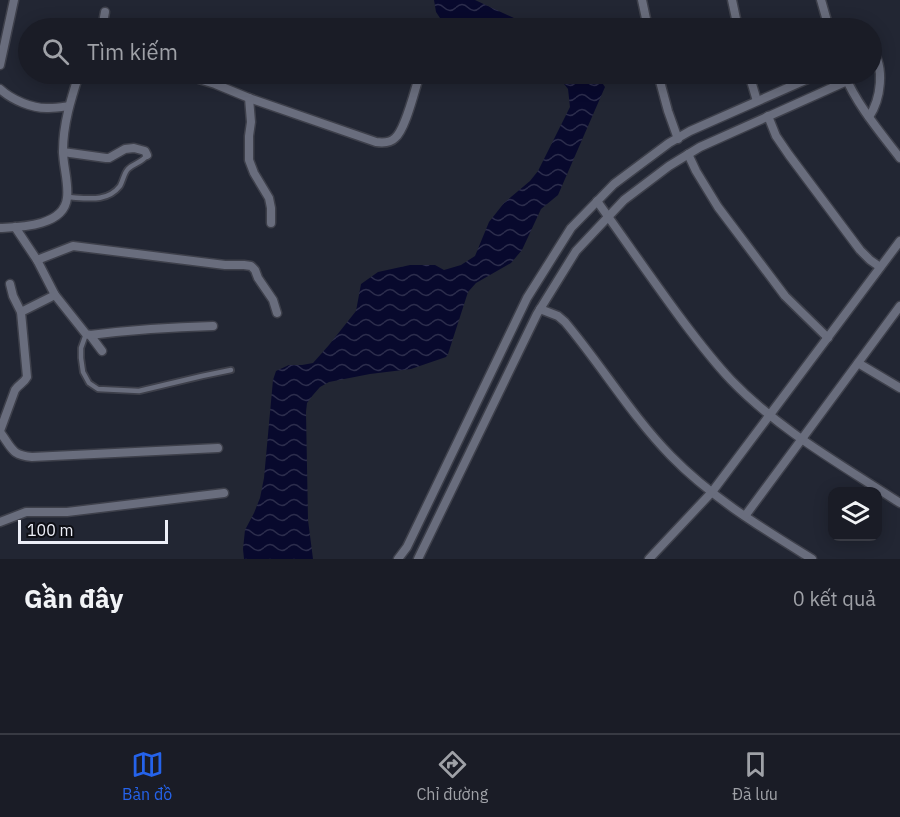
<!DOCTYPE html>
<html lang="vi">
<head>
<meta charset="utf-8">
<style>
	body { margin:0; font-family:"IBM Plex Sans",sans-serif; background:#272932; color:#f1f3f6 }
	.controls { position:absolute; right:18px; bottom:18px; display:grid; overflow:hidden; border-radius:12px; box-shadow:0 3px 15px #0003 }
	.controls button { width:54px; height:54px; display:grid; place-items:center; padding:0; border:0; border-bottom:2px solid #383a43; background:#1a1c26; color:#f1f3f6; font:30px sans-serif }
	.scale { position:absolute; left:18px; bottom:15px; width:150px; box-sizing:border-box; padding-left:6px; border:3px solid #edeff8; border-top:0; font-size:16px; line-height:21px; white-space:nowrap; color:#edeff8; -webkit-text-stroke:4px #0e0f15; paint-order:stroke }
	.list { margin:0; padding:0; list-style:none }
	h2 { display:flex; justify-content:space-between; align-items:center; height:78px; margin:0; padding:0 24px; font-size:26px }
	h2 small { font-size:20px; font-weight:400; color:#9fa1a7 }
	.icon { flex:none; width:33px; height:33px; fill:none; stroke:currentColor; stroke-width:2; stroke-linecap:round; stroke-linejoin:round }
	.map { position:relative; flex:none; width:900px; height:559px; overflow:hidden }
	.search { position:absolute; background:#1a1c26; box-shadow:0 3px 15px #0003; left:18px; right:18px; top:18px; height:66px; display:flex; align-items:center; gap:15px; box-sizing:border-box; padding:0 21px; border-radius:33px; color:#9fa1a7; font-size:22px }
	.sheet { height:174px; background:#1a1c26 }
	nav { display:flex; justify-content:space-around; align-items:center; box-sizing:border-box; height:84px; border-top:2px solid #383a43; background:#1a1c26; font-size:16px; color:#9fa1a7 }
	nav a { display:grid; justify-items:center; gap:3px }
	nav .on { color:#2563eb }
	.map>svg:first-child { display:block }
	.water { fill:url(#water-waves) }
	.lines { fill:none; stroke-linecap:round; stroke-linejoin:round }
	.service-casing { stroke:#3e404b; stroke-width:8 }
	.minor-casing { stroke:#3e404b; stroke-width:11 }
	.service { stroke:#696d7d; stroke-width:4.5 }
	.minor { stroke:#696d7d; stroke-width:8 }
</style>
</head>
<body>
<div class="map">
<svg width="900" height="559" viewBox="0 0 900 559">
	<defs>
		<pattern id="water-waves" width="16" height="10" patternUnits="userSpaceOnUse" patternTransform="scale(1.5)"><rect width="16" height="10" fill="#08092d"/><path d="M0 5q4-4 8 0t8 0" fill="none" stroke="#2c2d4c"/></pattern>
	</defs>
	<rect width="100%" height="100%" fill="#222633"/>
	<!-- water -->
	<g class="water">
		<polygon points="434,0 475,0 527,24 536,24 549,28 461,28 442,21 436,12"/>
		<polygon points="552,74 596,74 605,87 558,195 541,209 522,250 511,263 476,283 468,292 448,354 446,357 411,369 370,374 329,382 320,387 313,395 307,403 306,412 308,520 313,559 244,559 243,549 245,530 254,513 260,498 264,478 273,380 276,371 289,365 302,365 313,363 329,345 356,311 361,284 378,272 410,265 435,265 444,270 461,265 475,256 489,222 504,203 530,181 538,171 570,107 568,89 558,76"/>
	</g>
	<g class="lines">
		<!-- service casing -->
		<g class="service-casing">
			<g id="service">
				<polyline points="215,84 218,74"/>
				<path d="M 67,197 C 86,198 107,203 120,186 C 123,181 124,173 128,169 C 134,163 142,163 147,155"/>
				<polyline points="86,334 81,348 81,358 83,372 89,383 98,389 139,391 202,376 231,370"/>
			</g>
		</g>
		<!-- minor casing -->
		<g class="minor-casing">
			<g id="minor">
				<polyline points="642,0 648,28"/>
				<polyline points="732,0 738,28"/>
				<polyline points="821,0 829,28"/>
				<polyline points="102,28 105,12"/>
				<polyline points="0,65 14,0"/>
				<path d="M 183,74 L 215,84 L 249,98 L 376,142 C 383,143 390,143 395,138 C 406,129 415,88 420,74"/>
				<polyline points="658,74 668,111 678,139"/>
				<polyline points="749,74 757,101"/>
				<path d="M 844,74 C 857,105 880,132 900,158"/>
				<path d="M 0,89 C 12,100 33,109 49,108 C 56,108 62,107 69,106"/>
				<polyline points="249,98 251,122 249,136 249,160 254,173 269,198 271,208 271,223"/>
				<polyline points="768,116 776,136 789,155 860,250 870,260 880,267"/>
				<path d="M 869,117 C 881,99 885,67 872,50"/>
				<polyline points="63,152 106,158 109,158 125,149 134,148 145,151 147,155"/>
				<polyline points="688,154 696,171 718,207 785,296 828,338"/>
				<path d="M 597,201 C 625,240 653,281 682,320 C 697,340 713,361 731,380 C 779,430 842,465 900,503"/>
				<polyline points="15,227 37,260 55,295 86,334 90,335 102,351"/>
				<path d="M 0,228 C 21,227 64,226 67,198 C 69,183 63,166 63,151 C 63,124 71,99 79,74"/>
				<polyline points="37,260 73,246 225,265 244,265 251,266 255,270 258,278 273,300 277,313"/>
				<polyline points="10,284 13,296 21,312"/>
				<path d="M 540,309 L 558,316 L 565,322 C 602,366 631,415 671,456 C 712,498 762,528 812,559"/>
				<path d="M 90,335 C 130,330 172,327 213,326"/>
				<polyline points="858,363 900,388"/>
				<path d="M 0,431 L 15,390 C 19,384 24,383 27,377 L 21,312 L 55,295"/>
				<path d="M 0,432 C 12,448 11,455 32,457 L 218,448"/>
				<polyline points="745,516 900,306"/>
				<polyline points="0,522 26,512 67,512 224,493"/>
				<polyline points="398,559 407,547 527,298 571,228 614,184 669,143 690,131 819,74"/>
				<polyline points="418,559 537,314 576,251 624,200 669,166 700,147 847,81"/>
				<polyline points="649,559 712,492 900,241"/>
			</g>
		</g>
		<!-- service -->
		<use href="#service" class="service"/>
		<!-- minor -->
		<use href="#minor" class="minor"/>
	</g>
</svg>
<div class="controls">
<button><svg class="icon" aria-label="layers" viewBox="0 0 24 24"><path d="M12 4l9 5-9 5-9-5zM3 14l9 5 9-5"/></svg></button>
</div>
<div class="scale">100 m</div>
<div class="search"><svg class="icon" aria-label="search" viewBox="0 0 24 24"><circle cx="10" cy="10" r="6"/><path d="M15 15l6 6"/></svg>Tìm kiếm</div>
</div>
<section class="sheet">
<h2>Gần đây<small>0 kết quả</small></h2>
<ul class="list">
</ul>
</section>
<nav>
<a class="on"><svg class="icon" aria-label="map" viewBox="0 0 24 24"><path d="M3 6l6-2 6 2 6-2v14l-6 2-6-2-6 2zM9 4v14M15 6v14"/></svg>Bản đồ</a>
<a><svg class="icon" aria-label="directions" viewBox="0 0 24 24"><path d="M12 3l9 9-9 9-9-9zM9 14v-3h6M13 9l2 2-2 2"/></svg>Chỉ đường</a>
<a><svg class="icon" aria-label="saved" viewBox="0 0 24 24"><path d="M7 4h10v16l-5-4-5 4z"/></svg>Đã lưu</a>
</nav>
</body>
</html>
